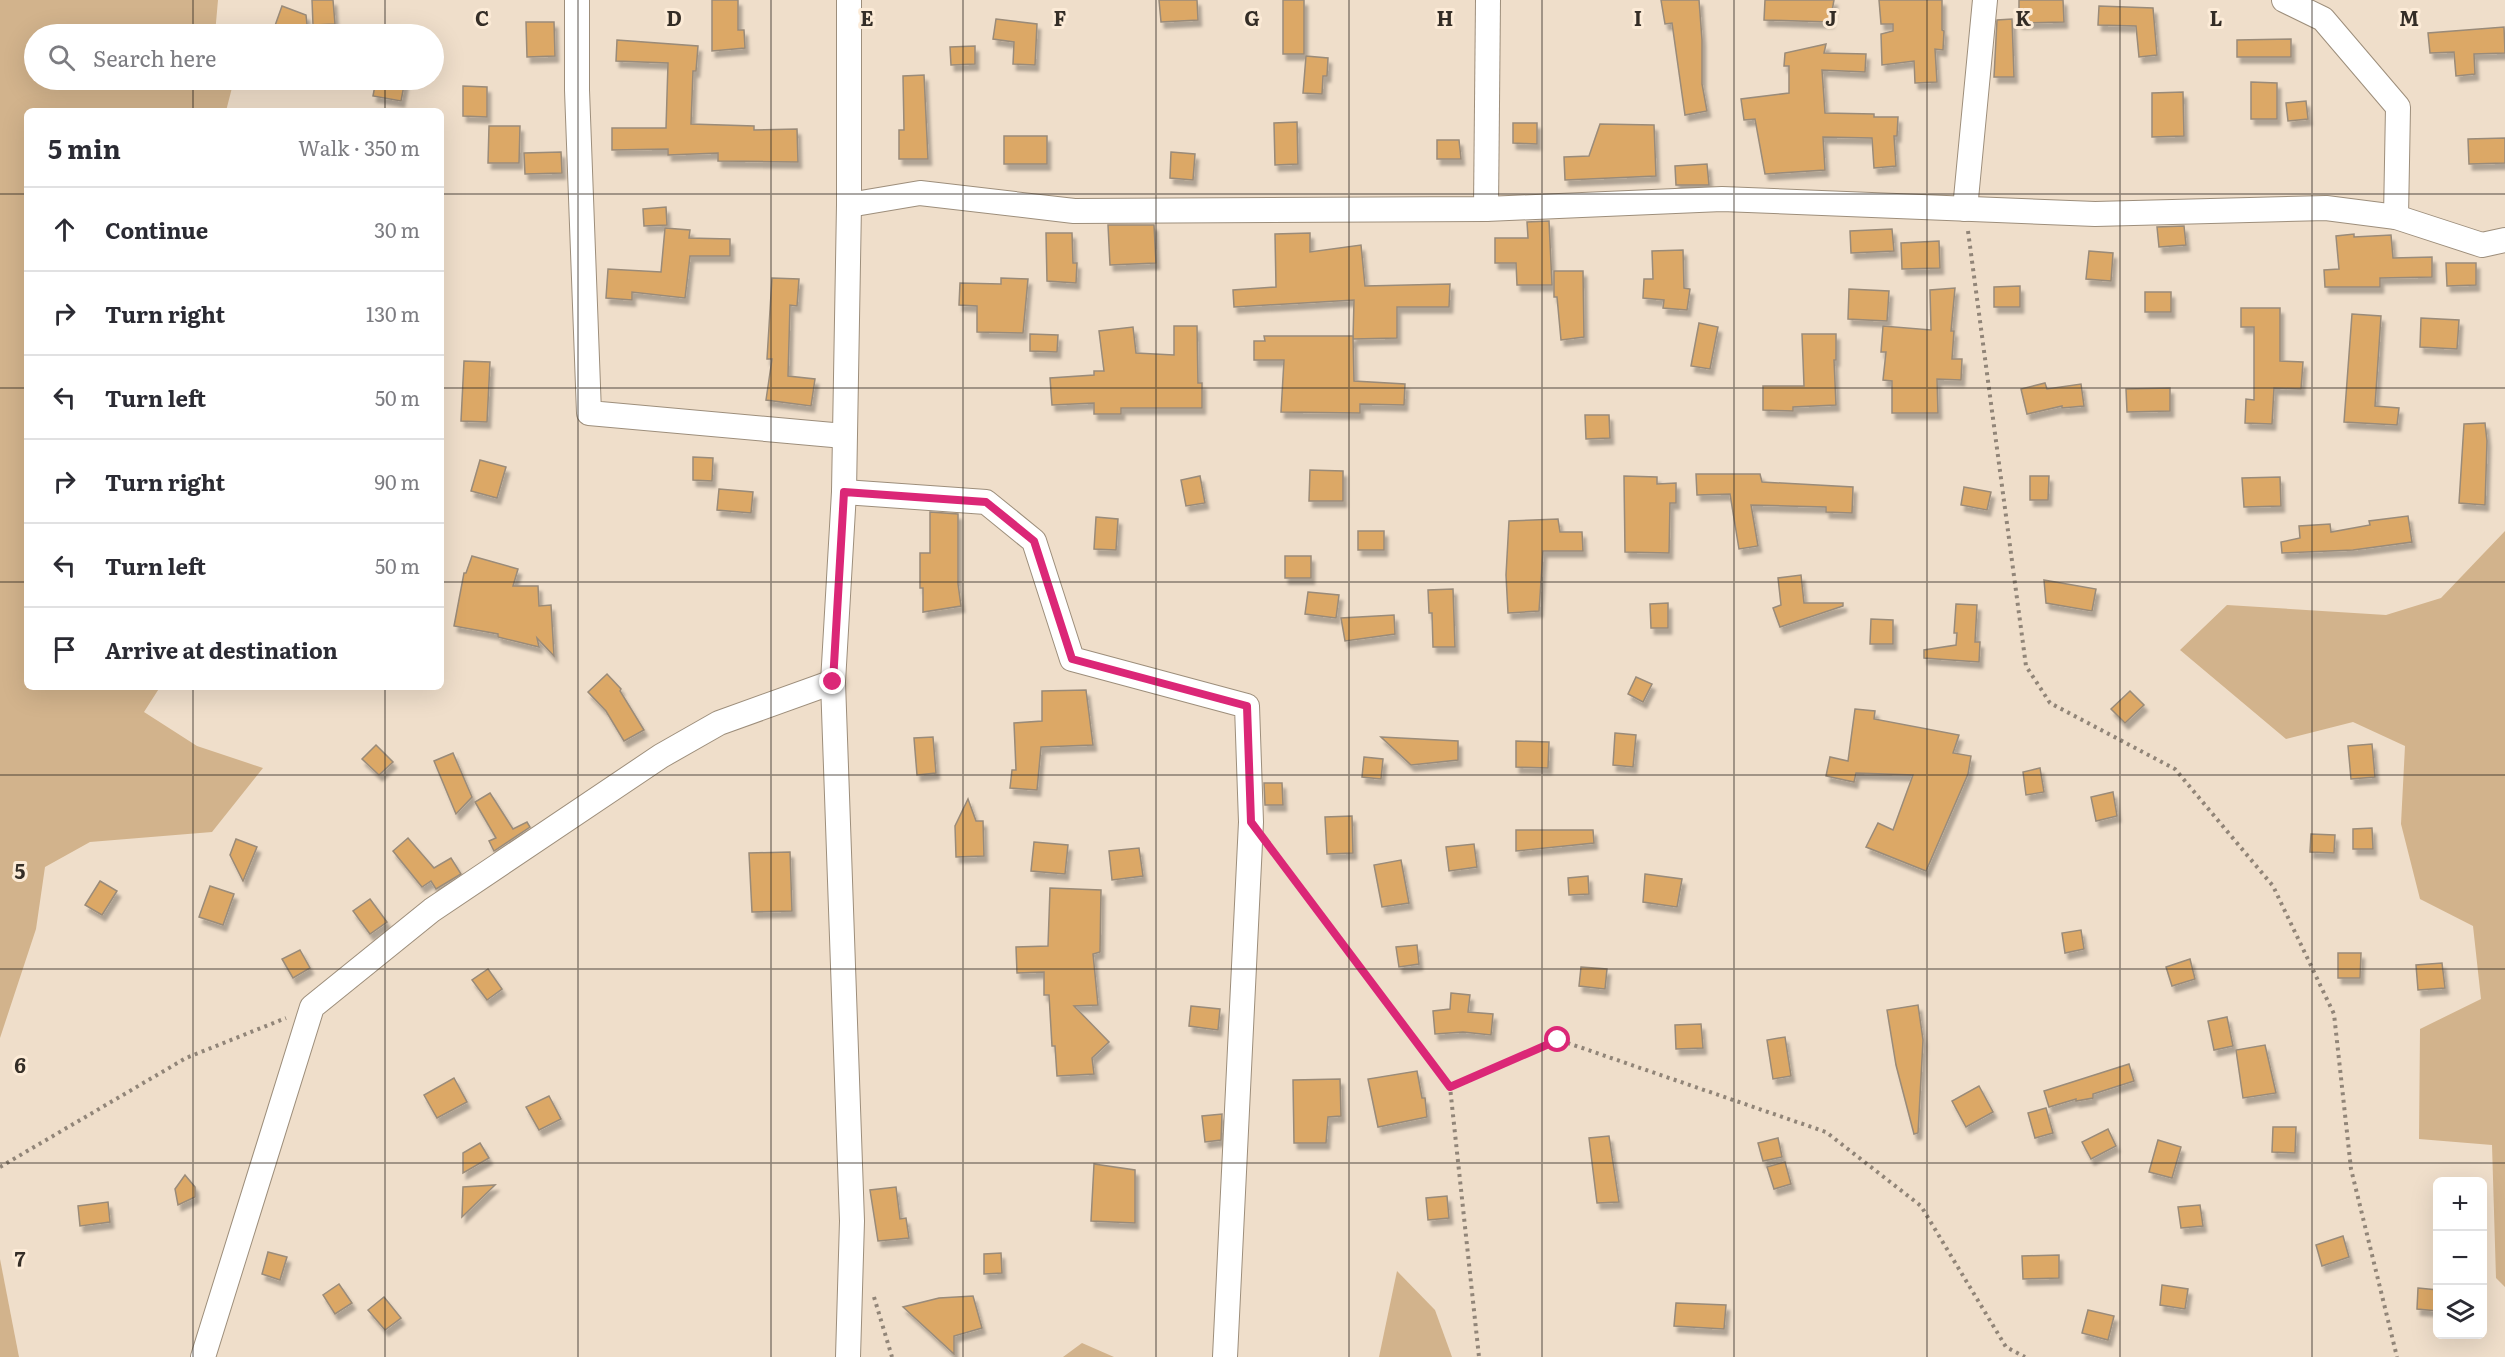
<!DOCTYPE html>
<html lang="en">
<head>
<meta charset="utf-8">
<style>
	body { margin:0; font-family:Literata,serif; background:#f2f2f3; color:#2b2b33 }
	.controls { position:absolute; right:18px; bottom:18px; display:grid; overflow:hidden; border-radius:9px; box-shadow:0 6px 24px #0002 }
	.controls button { width:54px; height:54px; display:grid; place-items:center; padding:0; border:0; border-bottom:2px solid #e1e1e2; background:#fff; color:#2b2b33; font:30px sans-serif }
	.stop { position:absolute; width:18px; height:18px; margin:-14px; border:4px solid #db2777; border-radius:50%; background:#fff }
	.stop.end { background:#db2777; border-color:#fff; box-shadow:0 2px 6px #0008 }
	.list { margin:0; padding:0; list-style:none }
	h2 { display:flex; justify-content:space-between; align-items:center; height:78px; margin:0; padding:0 24px; font-size:26px }
	h2 small { font-size:20px; font-weight:400; color:#7c7c81 }
	.list li { display:grid; grid-template-columns:39px 1fr auto; gap:18px; align-items:center; box-sizing:border-box; height:84px; padding:0 24px; border-top:2px solid #e1e1e2 }
	.list b { display:block; font-size:22px; white-space:nowrap }
	.list em { font-size:20px; font-style:normal; color:#7c7c81 }
	.icon { flex:none; width:33px; height:33px; fill:none; stroke:currentColor; stroke-width:2; stroke-linecap:round; stroke-linejoin:round }
	.map { position:relative; flex:none; width:2505px; height:1357px; overflow:hidden }
	.search { position:absolute; background:#fff; box-shadow:0 6px 24px #0002; left:24px; top:24px; width:420px; height:66px; display:flex; align-items:center; gap:15px; box-sizing:border-box; padding:0 21px; border-radius:33px; color:#7c7c81; font-size:22px }
	.panel { position:absolute; background:#fff; box-shadow:0 6px 24px #0002; left:24px; top:108px; width:420px; height:582px; border-radius:9px }
	.map>svg:first-child { display:block }
	.green { fill:#d2b38c }
	.building { fill:#dca866; stroke:#9a8b79; stroke-width:1.5; filter:url(#shadow) }
	.lines { fill:none; stroke-linecap:round; stroke-linejoin:round }
	.street-casing { stroke:#9d8e7b; stroke-width:26 }
	.path { stroke:#918578; stroke-width:4; stroke-dasharray:3 4.5; stroke-linecap:butt }
	.street { stroke:#fff; stroke-width:24 }
	.route { stroke:#db2777; stroke-width:8 }
	.grid { fill:none; stroke:#342d26; stroke-width:1.5; stroke-opacity:0.55 }
	.grid-label { font-size:20px; text-anchor:middle; font-weight:bold; fill:#342d26; stroke:#fcebd7; stroke-width:6; stroke-linejoin:round; paint-order:stroke }
</style>
</head>
<body>
<div class="map">
<svg width="2505" height="1357" viewBox="0 0 2505 1357">
	<defs>
		<filter id="shadow"><feDropShadow dx="3.5" dy="6" stdDeviation="1.5" flood-color="#0004"/></filter>
	</defs>
	<rect width="100%" height="100%" fill="#efdeca"/>
	<!-- green -->
	<g class="green">
		<polygon points="0,0 218,0 215,34 34,34 34,80 234,80 226,111 27,111 27,687 160,687 144,712 197,746 263,768 212,832 90,842 45,867 36,929 0,1038"/>
		<polygon points="2505,531 2505,1287 2496,1278 2492,1145 2419,1139 2420,1029 2481,999 2473,926 2420,899 2401,824 2405,746 2353,722 2286,739 2180,650 2227,605 2386,615 2441,598"/>
		<polygon points="0,1259 19,1357 0,1357"/>
		<polygon points="1397,1271 1435,1310 1452,1357 1379,1357"/>
		<polygon points="1082,1343 1114,1357 1063,1357"/>
	</g>
	<!-- building -->
	<g class="building">
		<polygon points="312,0 333,0 335,24 313,25"/>
		<polygon points="712,0 738,0 738,30 744,30 745,48 712,51"/>
		<polygon points="1159,0 1197,0 1198,20 1161,22"/>
		<rect x="1283" y="0" width="21" height="54"/>
		<polygon points="1661,0 1699,0 1702,40 1702,84 1707,111 1685,115 1672,23 1665,24"/>
		<polygon points="1765,0 1834,0 1830,22 1764,20"/>
		<polygon points="1879,0 1942,0 1942,30 1944,31 1943,50 1935,49 1937,82 1915,83 1914,61 1882,65 1881,34 1893,31 1893,24 1881,24"/>
		<polygon points="2019,0 2063,0 2064,22 2019,23"/>
		<polygon points="282,6 306,15 308,34 272,34"/>
		<polygon points="2099,6 2153,8 2157,55 2139,57 2136,26 2098,25"/>
		<polygon points="996,19 1037,24 1035,65 1013,64 1014,42 993,39"/>
		<polygon points="2012,19 2014,77 1994,77 1997,20"/>
		<polygon points="526,22 554,22 555,56 527,57"/>
		<polygon points="2504,27 2505,53 2474,54 2475,74 2456,76 2454,52 2430,53 2428,33"/>
		<polygon points="2291,39 2291,57 2237,57 2237,40"/>
		<polygon points="617,40 698,46 696,71 693,71 691,124 754,126 754,130 797,129 798,162 718,161 718,153 668,155 668,149 612,150 612,128 666,128 668,63 616,61"/>
		<polygon points="1826,44 1824,53 1866,54 1865,72 1822,70 1825,113 1874,114 1874,117 1898,117 1897,136 1894,136 1896,166 1874,168 1872,138 1823,137 1825,170 1765,174 1755,119 1744,120 1741,99 1789,93 1789,66 1784,66 1785,53"/>
		<polygon points="975,46 975,64 951,65 950,47"/>
		<polygon points="1306,56 1328,58 1327,76 1323,76 1322,94 1303,93"/>
		<polygon points="924,75 928,159 899,159 899,130 904,130 903,76"/>
		<polygon points="376,80 405,80 401,101 373,96"/>
		<polygon points="2251,82 2277,83 2277,119 2251,119"/>
		<polygon points="463,86 487,87 487,117 463,116"/>
		<polygon points="2183,92 2184,136 2152,137 2152,93"/>
		<polygon points="2306,101 2308,119 2288,121 2286,103"/>
		<polygon points="1297,122 1298,164 1275,165 1274,123"/>
		<polygon points="1513,123 1537,123 1537,144 1513,143"/>
		<polygon points="1600,124 1654,125 1656,176 1565,180 1564,157 1589,156"/>
		<polygon points="489,126 520,126 519,163 488,163"/>
		<rect x="1004" y="136" width="43" height="28"/>
		<polygon points="2505,138 2505,163 2469,164 2468,139"/>
		<polygon points="1437,140 1459,140 1461,159 1437,159"/>
		<polygon points="561,152 562,173 525,174 524,153"/>
		<polygon points="1171,152 1195,154 1193,180 1170,178"/>
		<polygon points="1707,164 1709,185 1676,185 1675,166"/>
		<polygon points="666,207 667,225 644,226 643,209"/>
		<polygon points="1549,221 1552,285 1517,285 1516,263 1495,263 1495,238 1528,238 1527,222"/>
		<polygon points="1108,225 1154,225 1156,263 1110,265"/>
		<polygon points="2184,226 2186,245 2159,247 2157,227"/>
		<polygon points="665,228 690,230 689,238 730,239 730,256 690,256 685,298 632,292 632,300 606,298 608,269 661,272"/>
		<polygon points="1892,229 1894,251 1851,253 1850,231"/>
		<polygon points="1046,233 1072,233 1073,263 1077,263 1076,283 1047,281"/>
		<polygon points="1310,233 1310,252 1361,245 1365,286 1450,284 1449,307 1397,307 1397,338 1353,339 1354,300 1234,307 1233,290 1276,287 1275,234"/>
		<polygon points="2354,234 2354,237 2391,235 2393,258 2432,257 2432,277 2380,278 2380,287 2325,287 2324,270 2339,269 2336,236"/>
		<polygon points="1939,241 1940,268 1902,269 1901,243"/>
		<polygon points="1683,250 1684,288 1690,289 1687,310 1663,308 1664,300 1643,298 1644,279 1653,279 1652,251"/>
		<polygon points="2089,251 2113,253 2111,281 2086,279"/>
		<polygon points="2446,263 2476,263 2476,285 2447,286"/>
		<polygon points="1554,271 1583,271 1584,337 1561,340 1557,297 1554,297"/>
		<polygon points="772,278 799,279 797,306 790,305 788,376 815,379 811,406 766,400 772,359 767,359"/>
		<polygon points="1001,278 1028,279 1023,333 977,332 977,306 959,305 960,283 1001,284"/>
		<polygon points="2020,286 2020,307 1994,307 1994,287"/>
		<polygon points="1955,288 1951,331 1954,331 1952,359 1962,359 1961,380 1937,379 1938,413 1892,413 1892,381 1883,380 1886,352 1881,352 1883,326 1931,330 1930,290"/>
		<polygon points="1849,289 1889,291 1887,321 1848,319"/>
		<rect x="2145" y="292" width="26" height="20"/>
		<polygon points="2241,308 2280,308 2280,361 2303,362 2301,389 2274,388 2272,424 2245,423 2246,399 2254,400 2254,327 2241,327"/>
		<polygon points="2352,314 2381,316 2375,406 2399,408 2397,425 2344,422"/>
		<polygon points="2421,318 2459,320 2457,349 2420,347"/>
		<polygon points="1699,323 1718,327 1710,369 1691,366"/>
		<polygon points="1174,326 1197,326 1198,383 1202,383 1202,408 1121,408 1121,414 1094,414 1094,403 1052,405 1050,378 1094,375 1094,371 1104,371 1099,331 1133,327 1136,353 1174,355"/>
		<polygon points="1030,334 1058,335 1057,352 1030,351"/>
		<polygon points="1802,334 1836,334 1836,360 1834,360 1836,405 1793,407 1793,411 1763,410 1763,386 1804,386"/>
		<polygon points="1264,336 1353,336 1354,381 1405,384 1404,405 1360,404 1360,413 1281,412 1284,360 1254,360 1254,341 1265,341"/>
		<polygon points="464,361 490,362 487,422 461,421"/>
		<polygon points="2045,383 2047,389 2081,384 2084,406 2062,408 2062,406 2027,414 2021,389"/>
		<polygon points="2170,388 2170,411 2127,412 2126,389"/>
		<polygon points="1585,415 1609,415 1610,438 1586,439"/>
		<polygon points="2485,423 2487,441 2485,505 2459,503 2464,424"/>
		<polygon points="693,457 713,458 712,481 693,480"/>
		<polygon points="480,460 506,467 497,498 471,491"/>
		<polygon points="1310,470 1343,471 1343,501 1309,501"/>
		<polygon points="1696,474 1760,474 1762,482 1853,487 1852,513 1826,512 1826,507 1751,505 1758,546 1739,549 1730,494 1697,495"/>
		<polygon points="1200,476 1205,503 1186,506 1181,480"/>
		<polygon points="1624,476 1657,477 1657,484 1676,483 1676,503 1670,503 1669,553 1625,552"/>
		<polygon points="2030,476 2049,476 2048,500 2030,500"/>
		<polygon points="2280,477 2281,506 2244,507 2242,478"/>
		<polygon points="1964,487 1991,492 1987,510 1961,505"/>
		<polygon points="719,489 753,492 751,513 717,510"/>
		<polygon points="930,512 958,514 958,584 961,606 923,612 923,588 920,588 920,553 930,553"/>
		<polygon points="2408,516 2412,542 2353,550 2282,553 2281,542 2300,538 2299,526 2330,524 2331,532 2370,525 2369,521"/>
		<polygon points="1096,517 1118,519 1116,550 1094,549"/>
		<polygon points="1558,519 1560,532 1582,532 1583,551 1543,551 1539,611 1508,613 1506,575 1509,521"/>
		<rect x="1358" y="531" width="26" height="19"/>
		<polygon points="472,556 518,569 513,586 538,586 539,606 551,605 554,656 537,638 539,647 498,637 498,634 454,626 464,573 466,573"/>
		<rect x="1285" y="556" width="26" height="22"/>
		<polygon points="1801,575 1804,603 1843,603 1843,606 1780,627 1773,608 1781,605 1778,578"/>
		<polygon points="2044,580 2096,589 2092,611 2046,603"/>
		<polygon points="1453,589 1455,647 1433,647 1432,613 1429,613 1428,590"/>
		<polygon points="1308,592 1339,595 1336,618 1305,614"/>
		<polygon points="1668,603 1668,628 1651,628 1650,604"/>
		<polygon points="1956,604 1977,605 1975,642 1980,642 1979,662 1924,658 1924,650 1956,645 1957,633 1954,633"/>
		<polygon points="1394,615 1395,634 1345,641 1341,618"/>
		<polygon points="1871,619 1893,620 1893,644 1870,644"/>
		<polygon points="607,674 621,689 620,691 644,730 624,741 606,711 588,692"/>
		<polygon points="1636,677 1652,684 1643,702 1628,694"/>
		<polygon points="1086,690 1093,745 1041,747 1037,790 1010,788 1012,770 1016,770 1014,723 1042,721 1042,691"/>
		<polygon points="2130,691 2144,705 2125,723 2111,709"/>
		<polygon points="1855,709 1875,711 1874,719 1959,735 1953,753 1971,756 1968,774 1926,871 1866,847 1878,823 1893,830 1913,775 1856,773 1854,782 1826,776 1830,757 1848,761"/>
		<polygon points="1615,733 1636,735 1633,767 1613,765"/>
		<polygon points="933,737 936,773 917,775 914,738"/>
		<polygon points="1381,737 1458,741 1458,760 1411,765"/>
		<polygon points="1516,741 1549,742 1548,768 1516,767"/>
		<polygon points="2372,744 2375,777 2351,779 2348,746"/>
		<polygon points="376,745 393,762 379,775 362,759"/>
		<polygon points="453,753 472,797 456,814 434,761"/>
		<polygon points="1364,757 1383,759 1381,779 1362,777"/>
		<polygon points="2040,768 2044,792 2026,795 2023,772"/>
		<polygon points="1264,783 1282,783 1283,805 1265,805"/>
		<polygon points="2113,792 2117,816 2096,821 2091,797"/>
		<polygon points="490,793 513,829 527,822 530,827 494,851 489,841 496,838 475,802"/>
		<polygon points="968,799 976,821 983,821 984,856 956,857 955,826"/>
		<polygon points="1352,816 1353,853 1327,854 1325,817"/>
		<polygon points="2372,828 2373,849 2353,849 2353,829"/>
		<polygon points="1516,830 1593,830 1594,843 1516,851"/>
		<polygon points="2311,834 2335,835 2334,853 2310,852"/>
		<polygon points="408,838 434,868 451,858 461,874 436,889 431,881 422,887 393,851"/>
		<polygon points="236,839 257,847 243,881 230,855"/>
		<polygon points="1034,842 1068,845 1065,874 1031,871"/>
		<polygon points="1474,844 1477,867 1449,871 1446,847"/>
		<polygon points="1139,848 1143,876 1112,880 1109,851"/>
		<polygon points="790,852 792,911 752,912 749,853"/>
		<polygon points="1401,860 1409,903 1382,907 1374,865"/>
		<polygon points="1645,874 1682,879 1677,907 1643,902"/>
		<polygon points="1588,876 1589,894 1569,895 1568,878"/>
		<polygon points="100,881 117,891 102,915 85,905"/>
		<polygon points="210,886 234,894 223,925 199,917"/>
		<polygon points="1050,888 1101,890 1100,952 1093,954 1098,1005 1074,1006 1109,1042 1092,1058 1094,1074 1057,1076 1055,1046 1052,1046 1049,995 1044,995 1044,972 1017,973 1016,947 1048,946"/>
		<polygon points="370,899 387,922 370,934 353,911"/>
		<polygon points="2081,930 2084,949 2065,953 2062,933"/>
		<polygon points="1417,945 1419,964 1399,967 1396,947"/>
		<polygon points="300,950 310,968 293,978 282,959"/>
		<polygon points="2338,953 2361,953 2360,978 2338,978"/>
		<polygon points="2190,959 2195,979 2172,986 2166,967"/>
		<polygon points="2442,963 2445,988 2418,990 2416,965"/>
		<polygon points="1581,967 1607,969 1605,989 1579,986"/>
		<polygon points="488,969 502,989 487,1000 472,980"/>
		<polygon points="1451,993 1470,995 1468,1012 1493,1014 1491,1035 1463,1032 1435,1034 1433,1011 1450,1009"/>
		<polygon points="1918,1005 1923,1040 1918,1133 1914,1134 1896,1065 1887,1010"/>
		<polygon points="1191,1006 1220,1009 1218,1030 1189,1026"/>
		<polygon points="2227,1017 2233,1046 2214,1050 2208,1021"/>
		<polygon points="1701,1024 1703,1048 1676,1049 1675,1025"/>
		<polygon points="1785,1037 1791,1076 1773,1079 1767,1040"/>
		<polygon points="2265,1045 2276,1093 2243,1098 2236,1050"/>
		<polygon points="2129,1064 2134,1081 2093,1094 2093,1098 2076,1101 2076,1099 2049,1107 2044,1091"/>
		<polygon points="1417,1071 1422,1098 1425,1098 1427,1117 1378,1127 1368,1079"/>
		<polygon points="454,1078 467,1102 437,1118 424,1095"/>
		<polygon points="1340,1079 1341,1116 1328,1117 1326,1143 1294,1143 1293,1080"/>
		<polygon points="1979,1086 1993,1112 1966,1127 1952,1101"/>
		<polygon points="549,1096 561,1119 539,1130 526,1107"/>
		<polygon points="2046,1108 2053,1133 2035,1138 2028,1113"/>
		<polygon points="1222,1114 1221,1140 1205,1142 1202,1116"/>
		<polygon points="2273,1127 2296,1127 2295,1153 2272,1152"/>
		<polygon points="2108,1129 2116,1146 2091,1159 2082,1142"/>
		<polygon points="1609,1136 1619,1202 1597,1203 1589,1138"/>
		<polygon points="1778,1138 1782,1157 1763,1161 1758,1143"/>
		<polygon points="2158,1140 2181,1147 2172,1178 2149,1172"/>
		<polygon points="480,1143 489,1158 463,1173 463,1153"/>
		<polygon points="1785,1162 1791,1184 1774,1189 1767,1167"/>
		<polygon points="1094,1164 1135,1170 1135,1223 1091,1221"/>
		<polygon points="185,1175 195,1187 195,1197 178,1205 175,1189"/>
		<polygon points="495,1185 462,1217 463,1187"/>
		<polygon points="896,1187 900,1219 906,1218 909,1238 878,1241 870,1190"/>
		<polygon points="1447,1196 1449,1218 1428,1220 1426,1198"/>
		<polygon points="108,1202 110,1222 80,1226 78,1206"/>
		<polygon points="2200,1205 2203,1226 2181,1228 2178,1207"/>
		<polygon points="2343,1236 2349,1257 2322,1266 2316,1245"/>
		<polygon points="268,1252 287,1257 280,1280 262,1274"/>
		<polygon points="1001,1253 1002,1273 984,1274 984,1254"/>
		<polygon points="2059,1255 2059,1278 2023,1279 2022,1256"/>
		<polygon points="339,1284 352,1303 335,1314 323,1295"/>
		<polygon points="2162,1285 2188,1289 2185,1309 2160,1305"/>
		<polygon points="2418,1288 2438,1290 2438,1311 2417,1309"/>
		<polygon points="973,1296 982,1328 954,1336 954,1354 903,1307 939,1298"/>
		<polygon points="384,1297 401,1318 385,1330 368,1310"/>
		<polygon points="1676,1303 1726,1305 1724,1329 1674,1326"/>
		<polygon points="2088,1310 2114,1316 2108,1340 2082,1333"/>
	</g>
	<g class="lines">
		<!-- street casing -->
		<g class="street-casing">
			<g id="street">
				<polyline points="577,0 577,90 589,413 844,436"/>
				<polyline points="2284,0 2323,19 2398,107 2396,217"/>
				<polyline points="849,205 920,193 1074,211 1486,209 1722,199 2095,214 2326,208 2396,217 2482,245 2505,240"/>
				<polyline points="1486,209 1488,0"/>
				<polyline points="1965,209 1985,0"/>
				<polyline points="844,492 986,502 1034,541 1072,659 1247,706 1251,822 1225,1357"/>
				<polyline points="203,1357 312,1007 432,910 661,756 719,723 833,682"/>
				<polyline points="848,1357 852,1221 833,682 844,492 849,205 849,0"/>
			</g>
		</g>
		<!-- path -->
		<g class="path">
			<polyline points="1968,231 2026,666 2050,703 2175,769 2273,886 2334,1014 2351,1169 2397,1357"/>
			<polyline points="1273,851 1450,1087 1479,1357"/>
			<polyline points="1450,1087 1559,1040 1826,1132 1921,1206 2006,1347 2025,1357"/>
			<polyline points="0,1167 186,1058 286,1018"/>
			<polyline points="874,1297 892,1357"/>
		</g>
		<!-- street -->
		<use href="#street" class="street"/>
	</g>
	<g class="lines">
		<!-- route -->
		<polyline class="route" points="833,682 844,492 986,502 1034,541 1072,659 1247,706 1251,822 1450,1087 1558,1040"/>
	</g>
	<!-- grid -->
	<path class="grid" d="M 193,0 L 193,34M 385,0 L 385,34M 578,0 L 578,1357M 771,0 L 771,1357M 963,0 L 963,1357M 1156,0 L 1156,1357M 1349,0 L 1349,1357M 1542,0 L 1542,1357M 1734,0 L 1734,1357M 1927,0 L 1927,1357M 2120,0 L 2120,1357M 2312,0 L 2312,1357M 193,80 L 193,111M 385,80 L 385,111M 0,194 L 27,194M 441,194 L 2505,194M 0,388 L 27,388M 441,388 L 2505,388M 0,582 L 27,582M 441,582 L 2505,582M 193,687 L 193,1357M 385,687 L 385,1357M 0,775 L 2505,775M 0,969 L 2505,969M 0,1163 L 2505,1163"/>
	<g class="grid-label">
		<text x="482" y="26">C</text>
		<text x="674" y="26">D</text>
		<text x="867" y="26">E</text>
		<text x="1060" y="26">F</text>
		<text x="1252" y="26">G</text>
		<text x="1445" y="26">H</text>
		<text x="1638" y="26">I</text>
		<text x="1831" y="26">J</text>
		<text x="2023" y="26">K</text>
		<text x="2216" y="26">L</text>
		<text x="2409" y="26">M</text>
		<text x="20" y="879">5</text>
		<text x="20" y="1073">6</text>
		<text x="20" y="1267">7</text>
	</g>
</svg>
<div class="controls">
<button>+</button>
<button>−</button>
<button><svg class="icon" aria-label="layers" viewBox="0 0 24 24"><path d="M12 4l9 5-9 5-9-5zM3 14l9 5 9-5"/></svg></button>
</div>
<div class="stop" style="left:1558px;top:1040px"></div>
<div class="stop end" style="left:833px;top:682px"></div>
<div class="search"><svg class="icon" aria-label="search" viewBox="0 0 24 24"><circle cx="10" cy="10" r="6"/><path d="M15 15l6 6"/></svg>Search here</div>
<section class="panel">
<h2>5 min<small>Walk · 350 m</small></h2>
<ul class="list">
<li><svg class="icon" aria-label="ahead" viewBox="0 0 24 24"><path d="M12 20V5M6 11l6-6 6 6"/></svg><div><b>Continue</b></div><em>30 m</em></li>
<li><svg class="icon" aria-label="right" viewBox="0 0 24 24"><path d="M7 20v-9h11M14 6l5 5-5 5"/></svg><div><b>Turn right</b></div><em>130 m</em></li>
<li><svg class="icon" aria-label="left" viewBox="0 0 24 24"><path d="M17 20v-9H6M10 6l-5 5 5 5"/></svg><div><b>Turn left</b></div><em>50 m</em></li>
<li><svg class="icon" aria-label="right" viewBox="0 0 24 24"><path d="M7 20v-9h11M14 6l5 5-5 5"/></svg><div><b>Turn right</b></div><em>90 m</em></li>
<li><svg class="icon" aria-label="left" viewBox="0 0 24 24"><path d="M17 20v-9H6M10 6l-5 5 5 5"/></svg><div><b>Turn left</b></div><em>50 m</em></li>
<li><svg class="icon" aria-label="arrive" viewBox="0 0 24 24"><path d="M6 21V4h12l-3 4 3 4H6"/></svg><div><b>Arrive at destination</b></div></li>
</ul>
</section>
</div>
</body>
</html>
